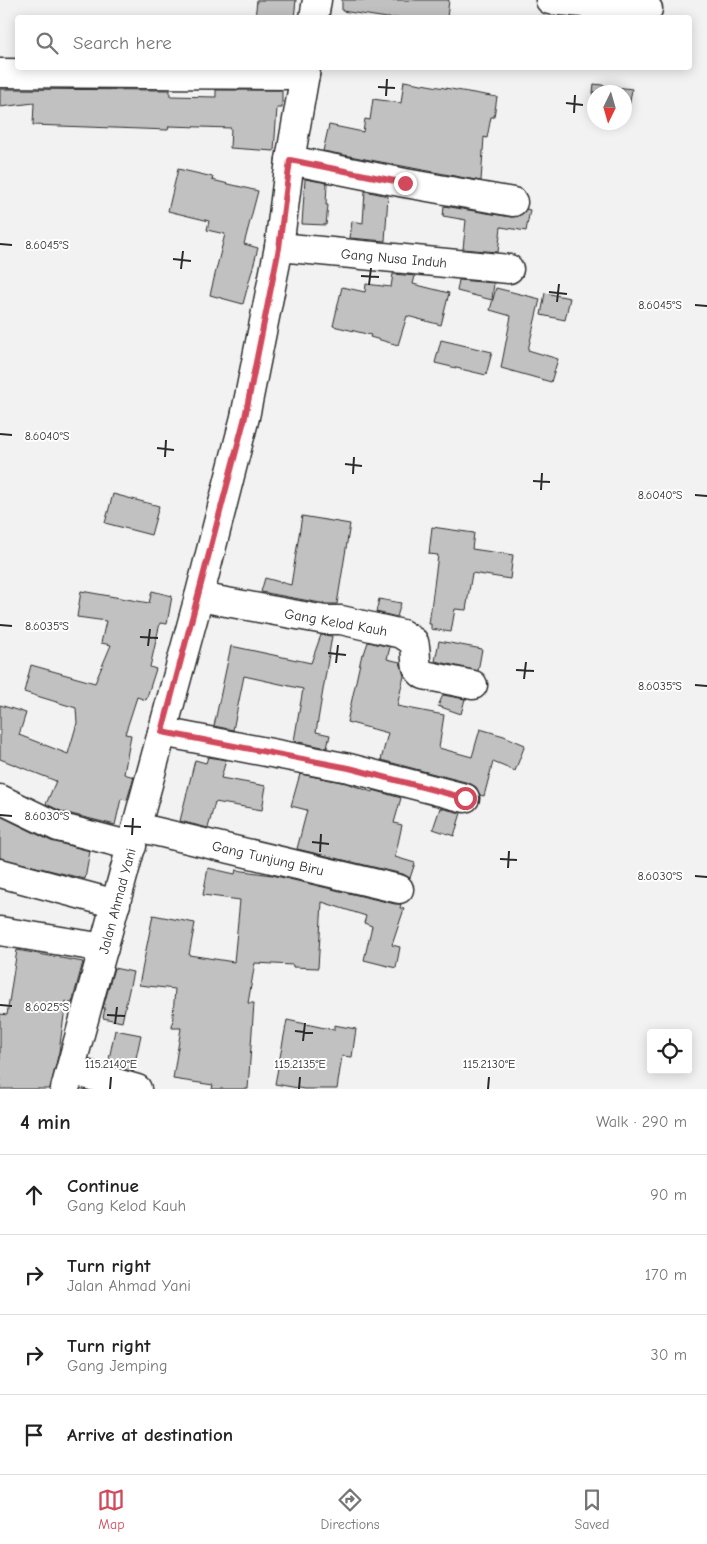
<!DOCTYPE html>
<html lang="en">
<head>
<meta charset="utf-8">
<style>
	body { margin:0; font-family:"Comic Neue",sans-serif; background:#f6f6f6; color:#222 }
	.controls { position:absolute; right:15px; bottom:15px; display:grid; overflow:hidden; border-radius:5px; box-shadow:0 2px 12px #0003 }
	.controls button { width:45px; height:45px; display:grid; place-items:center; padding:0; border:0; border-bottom:1px solid #e0e0e0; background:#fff; color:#222; font:25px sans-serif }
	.compass { position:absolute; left:587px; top:85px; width:45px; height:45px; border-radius:50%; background:#fff; box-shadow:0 2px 12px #0003; rotate:185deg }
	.stop { position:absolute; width:15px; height:15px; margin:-11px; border:4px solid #d1495b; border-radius:50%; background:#fff }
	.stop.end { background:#d1495b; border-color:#fff; box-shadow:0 1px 5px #0008 }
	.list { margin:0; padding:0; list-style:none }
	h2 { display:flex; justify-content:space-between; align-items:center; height:65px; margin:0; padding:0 20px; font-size:21px }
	h2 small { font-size:16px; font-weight:400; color:#767676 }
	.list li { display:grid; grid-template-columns:32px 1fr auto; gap:15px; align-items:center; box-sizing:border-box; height:80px; padding:0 20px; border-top:1px solid #e0e0e0 }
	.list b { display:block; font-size:19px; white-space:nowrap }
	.list p { margin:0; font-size:16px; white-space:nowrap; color:#767676 }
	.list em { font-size:16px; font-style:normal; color:#767676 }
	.icon { flex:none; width:28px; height:28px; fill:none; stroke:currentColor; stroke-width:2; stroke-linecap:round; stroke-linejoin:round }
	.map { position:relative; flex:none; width:707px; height:1089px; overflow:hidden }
	.search { position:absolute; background:#fff; box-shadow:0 2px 12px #0003; left:15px; right:15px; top:15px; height:55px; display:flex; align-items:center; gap:12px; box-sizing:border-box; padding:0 18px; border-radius:5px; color:#767676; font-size:19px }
	.sheet { height:385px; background:#fff }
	nav { display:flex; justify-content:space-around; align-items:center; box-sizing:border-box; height:70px; border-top:1px solid #e0e0e0; background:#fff; font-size:14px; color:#767676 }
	nav a { display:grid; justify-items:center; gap:2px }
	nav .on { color:#d1495b }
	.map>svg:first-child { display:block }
	.building { fill:#c1c1c1; stroke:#2b2b2b }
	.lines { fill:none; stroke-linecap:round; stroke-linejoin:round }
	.minor-casing { stroke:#2b2b2b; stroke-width:31 }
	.major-casing { stroke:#2b2b2b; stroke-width:31 }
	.minor { stroke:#fff; stroke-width:28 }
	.major { stroke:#fff; stroke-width:28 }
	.route { stroke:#d1495b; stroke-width:6 }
	.ticks { fill:none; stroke:#2b2b2b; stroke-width:2 }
	.labels { text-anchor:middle; stroke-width:4; stroke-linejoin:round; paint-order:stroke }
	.street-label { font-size:14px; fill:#2b2b2b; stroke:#fff }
	.ticks-label { font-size:12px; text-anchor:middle; fill:#2b2b2b; stroke:#fff; stroke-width:4; stroke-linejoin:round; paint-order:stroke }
</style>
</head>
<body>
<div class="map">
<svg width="707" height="1089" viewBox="0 0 707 1089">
	<rect width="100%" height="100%" fill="#f2f2f2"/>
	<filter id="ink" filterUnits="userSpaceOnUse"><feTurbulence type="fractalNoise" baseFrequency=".02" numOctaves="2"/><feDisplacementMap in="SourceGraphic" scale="10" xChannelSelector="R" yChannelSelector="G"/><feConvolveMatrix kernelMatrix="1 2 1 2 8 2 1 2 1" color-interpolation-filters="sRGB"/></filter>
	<g filter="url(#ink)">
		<!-- building -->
		<g class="building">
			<polygon points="257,0 296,0 294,18 255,18"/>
			<polygon points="342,0 449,0 447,18 387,18 342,11"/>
			<polygon points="404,81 497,97 494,117 491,117 487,138 484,137 481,181 323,151 329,125 363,132 365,119 370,120 373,99 401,103"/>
			<polygon points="594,84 632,89 628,114 624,113 624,92 594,92 594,109 591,109"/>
			<polygon points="0,89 170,90 170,96 216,97 216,90 282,90 282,108 277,108 274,151 230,148 231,128 169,126 168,130 33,125 34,103 0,107"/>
			<polygon points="178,169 213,177 212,180 258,191 244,244 258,248 243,304 210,295 225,234 207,230 209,221 168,211"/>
			<polygon points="305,179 327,183 326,205 328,205 326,225 302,224"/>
			<polygon points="365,191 388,196 385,241 350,238 352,221 363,223"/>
			<polygon points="444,206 511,217 519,216 526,209 530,210 526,231 501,227 498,252 463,249 466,220 443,216"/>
			<polygon points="393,274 415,276 413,284 449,293 441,325 407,316 398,345 370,337 371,335 333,326 342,287 365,292 366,284 391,287"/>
			<polygon points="459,280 494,283 492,300 457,291"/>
			<polygon points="496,288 540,299 528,350 558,359 551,382 501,368 511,316 490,310"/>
			<polygon points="545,293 570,298 565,320 541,315"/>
			<polygon points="441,340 492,352 486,375 435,363"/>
			<polygon points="113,494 159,506 151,535 105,523"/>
			<polygon points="302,516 350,524 337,604 326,604 261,592 265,578 291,585"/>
			<polygon points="432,527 474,533 472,549 513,555 510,579 472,573 466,610 455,609 451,632 431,629 431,624 429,624 438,555 429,554"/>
			<polygon points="81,591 149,603 152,591 172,596 167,624 160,623 150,667 156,669 146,700 137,697 125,734 131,735 124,774 134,777 127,800 121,799 115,825 63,812 46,804 56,781 0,759 0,705 26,713 19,735 68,754 77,723 76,708 24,692 31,665 95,683 111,645 101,643 106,621 77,617"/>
			<polygon points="379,599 401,603 397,617 376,612"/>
			<polygon points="321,635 332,636 316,732 330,735 327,748 294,741 303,689 244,676 233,730 214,726 231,646 311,663"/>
			<polygon points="439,641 482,649 478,671 435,661"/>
			<polygon points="368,642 390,647 387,659 400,662 404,676 397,706 444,715 439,748 472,757 480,729 504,736 525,745 515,771 493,762 484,796 480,795 476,787 469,783 381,760 388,733 347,722 362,654 364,654"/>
			<polygon points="443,695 465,699 461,714 438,706"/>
			<polygon points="208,757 226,760 221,778 266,786 262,810 215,802 208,828 180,821 195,760 206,763"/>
			<polygon points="300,774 346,783 372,792 373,790 401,798 394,823 402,825 395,857 415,863 410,878 403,874 297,849 307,810 291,806"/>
			<polygon points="440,808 461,813 454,836 433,829"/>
			<polygon points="0,816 51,841 90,851 85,879 0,858"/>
			<polygon points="208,868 235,874 236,870 272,875 395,904 401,904 400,908 404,909 392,945 400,947 396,968 364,960 372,926 364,923 366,916 322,902 318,968 293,967 293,965 255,963 248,1003 254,1003 248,1089 212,1089 213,1085 173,1079 181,1028 172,1028 175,989 139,985 153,915 195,923 189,955 234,962 240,900 203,895"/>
			<polygon points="17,950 83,962 72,1003 66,1001 59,1052 50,1089 0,1089 0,1014 7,1015"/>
			<polygon points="114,968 133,972 122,1022 103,1018 105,1008 103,1008"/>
			<polygon points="287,1020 334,1030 334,1025 356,1029 352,1057 342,1056 337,1089 304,1089 275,1084"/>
			<polygon points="115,1030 141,1035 133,1072 108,1064"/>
		</g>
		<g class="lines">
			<!-- minor casing -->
			<g class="minor-casing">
				<g id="minor">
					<polyline points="550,0 648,9"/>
					<polyline points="0,73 305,75"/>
					<polyline points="290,160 405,183 513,202"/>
					<polyline points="279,247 509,269"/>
					<path d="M 199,597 L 325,620 L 341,620 L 402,634 L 414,642 C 418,654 412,668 424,675 L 473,685"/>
					<polyline points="162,732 349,768 465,798"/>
					<polyline points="0,799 58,827 132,846"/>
					<polyline points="137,827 399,889"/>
					<polyline points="0,873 116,904"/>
					<polyline points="0,931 104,948"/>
					<polyline points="71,1070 137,1089"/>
				</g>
			</g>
			<!-- major casing -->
			<g class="major-casing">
				<g id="major">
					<polyline points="314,18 317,0"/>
					<polyline points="65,1089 199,597 245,417 279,247 290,160 306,68"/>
				</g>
			</g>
			<!-- minor -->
			<use href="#minor" class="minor"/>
			<!-- major -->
			<use href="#major" class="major"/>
		</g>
	</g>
	<g class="lines" filter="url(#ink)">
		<!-- route -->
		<polyline class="route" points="405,183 290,160 279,248 245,417 162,732 349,768 465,798"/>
	</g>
	<!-- ticks -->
	<path class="ticks" d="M 378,87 L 395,88M 386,96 L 387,79M 566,103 L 583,105M 574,113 L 575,95M 0,244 L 12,245M 173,259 L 191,261M 181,269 L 183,251M 361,276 L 379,277M 369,285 L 371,268M 549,292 L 567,294M 557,302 L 559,284M 695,305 L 707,306M 0,434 L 12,435M 157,448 L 174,450M 165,457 L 166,440M 345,464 L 362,466M 353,474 L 354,457M 533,481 L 550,482M 541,490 L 542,473M 695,495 L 707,496M 0,625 L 12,626M 140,637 L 158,638M 148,646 L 150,629M 328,653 L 346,655M 336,663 L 338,645M 516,670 L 534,671M 524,679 L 526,662M 695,685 L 707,686M 0,815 L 12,816M 124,826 L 141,827M 132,835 L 133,818M 312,842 L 329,844M 320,852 L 321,834M 500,859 L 517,860M 508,868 L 509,851M 695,876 L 707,877M 0,1005 L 12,1006M 107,1015 L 125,1016M 115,1024 L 117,1007M 295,1031 L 313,1033M 303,1041 L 305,1023M 110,1089 L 111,1077M 299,1089 L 300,1077M 488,1089 L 489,1077"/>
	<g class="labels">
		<!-- street labels -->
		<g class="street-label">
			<text transform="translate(394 258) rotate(5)" y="5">Gang Nusa Induh</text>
			<text transform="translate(336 622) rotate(10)" y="5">Gang Kelod Kauh</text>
			<text transform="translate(268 858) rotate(13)" y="5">Gang Tunjung Biru</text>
			<text transform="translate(117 901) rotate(-75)" y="5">Jalan Ahmad Yani</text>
		</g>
	</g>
	<g class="ticks-label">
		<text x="47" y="249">8.6045°S</text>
		<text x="660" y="309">8.6045°S</text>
		<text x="47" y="440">8.6040°S</text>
		<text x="660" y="499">8.6040°S</text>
		<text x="47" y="630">8.6035°S</text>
		<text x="660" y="690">8.6035°S</text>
		<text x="47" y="820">8.6030°S</text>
		<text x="660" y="880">8.6030°S</text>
		<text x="47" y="1011">8.6025°S</text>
		<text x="111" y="1068">115.2140°E</text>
		<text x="300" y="1068">115.2135°E</text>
		<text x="489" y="1068">115.2130°E</text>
	</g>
</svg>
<div class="controls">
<button><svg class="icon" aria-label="locate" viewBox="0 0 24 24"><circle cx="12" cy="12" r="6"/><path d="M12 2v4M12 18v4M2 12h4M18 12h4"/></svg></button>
</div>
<svg class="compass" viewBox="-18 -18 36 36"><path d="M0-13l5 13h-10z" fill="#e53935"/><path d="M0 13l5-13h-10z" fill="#767676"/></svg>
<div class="stop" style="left:465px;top:798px"></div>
<div class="stop end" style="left:405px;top:183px"></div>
<div class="search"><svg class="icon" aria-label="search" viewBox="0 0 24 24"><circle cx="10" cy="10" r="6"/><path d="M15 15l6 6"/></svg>Search here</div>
</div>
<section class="sheet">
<h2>4 min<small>Walk · 290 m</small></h2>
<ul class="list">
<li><svg class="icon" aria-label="ahead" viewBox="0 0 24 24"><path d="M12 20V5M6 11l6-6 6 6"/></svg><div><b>Continue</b><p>Gang Kelod Kauh</p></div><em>90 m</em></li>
<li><svg class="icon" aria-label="right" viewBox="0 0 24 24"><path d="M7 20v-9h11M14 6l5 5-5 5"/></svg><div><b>Turn right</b><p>Jalan Ahmad Yani</p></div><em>170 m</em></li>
<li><svg class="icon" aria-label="right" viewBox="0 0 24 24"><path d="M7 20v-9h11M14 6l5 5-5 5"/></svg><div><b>Turn right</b><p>Gang Jemping</p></div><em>30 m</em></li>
<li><svg class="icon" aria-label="arrive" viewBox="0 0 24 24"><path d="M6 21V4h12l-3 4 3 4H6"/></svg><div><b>Arrive at destination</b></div></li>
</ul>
</section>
<nav>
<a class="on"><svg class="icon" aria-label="map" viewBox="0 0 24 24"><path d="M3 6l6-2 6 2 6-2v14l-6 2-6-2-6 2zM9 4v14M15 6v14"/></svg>Map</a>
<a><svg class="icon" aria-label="directions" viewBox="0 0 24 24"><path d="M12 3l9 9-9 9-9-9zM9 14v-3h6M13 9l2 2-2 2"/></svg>Directions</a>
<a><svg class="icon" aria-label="saved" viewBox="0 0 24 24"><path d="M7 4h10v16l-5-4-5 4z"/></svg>Saved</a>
</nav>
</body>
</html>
